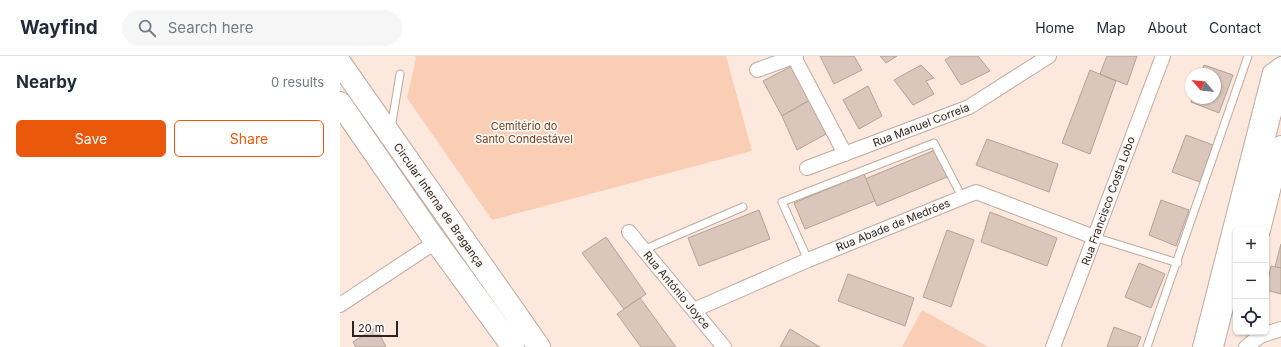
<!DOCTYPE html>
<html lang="en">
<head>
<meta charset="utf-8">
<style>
	body { margin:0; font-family:Inter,sans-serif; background:#f6f6f7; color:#1f2937 }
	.controls { position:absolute; right:12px; bottom:12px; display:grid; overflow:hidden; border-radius:6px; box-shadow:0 1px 3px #0004 }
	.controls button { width:36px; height:36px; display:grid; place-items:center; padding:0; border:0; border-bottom:1px solid #e0e1e3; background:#fff; color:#1f2937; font:20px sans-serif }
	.compass { position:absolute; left:845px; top:12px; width:36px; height:36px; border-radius:50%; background:#fff; box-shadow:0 1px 3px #0004; rotate:298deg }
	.scale { position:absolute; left:12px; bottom:10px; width:46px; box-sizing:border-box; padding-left:4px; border:2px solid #2d2521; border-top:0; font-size:11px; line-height:14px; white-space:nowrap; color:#2d2521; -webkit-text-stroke:3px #fdf9f6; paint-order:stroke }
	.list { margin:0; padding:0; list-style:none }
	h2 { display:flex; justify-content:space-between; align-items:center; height:52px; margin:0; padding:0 16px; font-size:17px }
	h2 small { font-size:13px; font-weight:400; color:#747a83 }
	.actions { display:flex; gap:8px; padding:12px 16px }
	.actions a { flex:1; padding:9px 0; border:1px solid #ea580c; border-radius:6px; text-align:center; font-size:14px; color:#ea580c }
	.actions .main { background:#ea580c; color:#fff }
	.icon { flex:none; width:22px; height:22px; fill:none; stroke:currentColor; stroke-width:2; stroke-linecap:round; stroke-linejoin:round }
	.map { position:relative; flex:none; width:941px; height:291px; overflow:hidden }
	header { display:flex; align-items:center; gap:24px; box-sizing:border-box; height:56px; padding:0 20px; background:#fff; border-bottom:1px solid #e0e1e3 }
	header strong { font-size:19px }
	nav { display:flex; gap:22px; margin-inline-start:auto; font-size:14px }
	.search { width:280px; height:36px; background:#f6f6f7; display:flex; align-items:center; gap:10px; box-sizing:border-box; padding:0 14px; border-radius:22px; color:#747a83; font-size:15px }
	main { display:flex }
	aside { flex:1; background:#fff }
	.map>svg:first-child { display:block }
	.green { fill:#f9ceb5 }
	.building { fill:#dac6ba; stroke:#b4a196 }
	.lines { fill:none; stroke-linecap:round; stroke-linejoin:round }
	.lane-casing { stroke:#beaa9f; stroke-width:9 }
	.street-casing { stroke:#beaa9f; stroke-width:16 }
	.secondary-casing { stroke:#beaa9f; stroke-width:22 }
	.primary-casing { stroke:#beaa9f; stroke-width:24 }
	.lane { stroke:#fff; stroke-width:7 }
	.street { stroke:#fff; stroke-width:14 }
	.secondary { stroke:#fff; stroke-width:20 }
	.primary { stroke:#fff; stroke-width:22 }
	.labels { text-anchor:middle; stroke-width:3.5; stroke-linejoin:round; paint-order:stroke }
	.street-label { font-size:11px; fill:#2d2521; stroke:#fdf9f6 }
	.park-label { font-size:11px; fill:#743f1b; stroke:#fdf9f6 }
</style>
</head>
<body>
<header>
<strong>Wayfind</strong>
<div class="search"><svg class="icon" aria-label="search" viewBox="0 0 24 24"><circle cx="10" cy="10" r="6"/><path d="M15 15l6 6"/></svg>Search here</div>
<nav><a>Home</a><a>Map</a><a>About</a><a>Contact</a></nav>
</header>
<main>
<aside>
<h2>Nearby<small>0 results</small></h2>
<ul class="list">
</ul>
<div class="actions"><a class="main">Save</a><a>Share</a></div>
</aside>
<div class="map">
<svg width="941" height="291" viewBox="0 0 941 291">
	<rect width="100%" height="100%" fill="#fce8dc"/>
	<!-- green -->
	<g class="green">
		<polygon points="74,0 386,0 412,95 152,164 67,42 76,2"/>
		<polygon points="582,254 648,291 562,291"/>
	</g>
	<!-- building -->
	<g class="building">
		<polygon points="480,0 514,0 522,14 494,28"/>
		<polygon points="540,0 557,0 546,7"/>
		<polygon points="611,0 638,0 650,15 621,29 605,4"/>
		<polygon points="767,0 797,0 787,29 760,18"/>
		<polygon points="581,9 594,22 586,25 594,38 573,49 554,24"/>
		<polygon points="864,9 893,19 879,57 851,46 852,42 875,42 875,18 861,18"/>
		<polygon points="452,10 470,44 442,60 423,25"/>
		<polygon points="750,14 776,25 750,98 722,87"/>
		<polygon points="528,30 542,60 519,73 503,44"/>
		<polygon points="470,44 486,78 457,94 442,60"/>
		<polygon points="846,79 873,89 860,126 832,116"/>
		<polygon points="647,83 718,108 709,136 636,109"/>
		<polygon points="595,94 607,121 537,150 525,123"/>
		<polygon points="524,118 535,145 465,173 454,147"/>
		<polygon points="821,144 849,154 836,190 809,179"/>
		<polygon points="419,154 430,183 359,210 348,182"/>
		<polygon points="650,156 717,182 707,210 641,186"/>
		<polygon points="607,174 634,184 611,251 583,241"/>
		<polygon points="266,181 306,238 284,253 242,197"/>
		<polygon points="941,188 941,212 935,211"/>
		<polygon points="799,207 825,218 811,252 785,241"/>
		<polygon points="931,210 941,212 941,238 926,234"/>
		<polygon points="508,218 574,242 565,270 498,245"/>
		<polygon points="300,242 336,291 301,291 277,258"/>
		<polygon points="36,271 46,291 16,291 13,286"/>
		<polygon points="774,271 801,281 797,291 767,291"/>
		<polygon points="450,273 480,291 440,291"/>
	</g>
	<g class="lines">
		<!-- lane casing -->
		<g class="lane-casing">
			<g id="lane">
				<polyline points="51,72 60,18"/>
				<polyline points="754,181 838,207"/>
				<polyline points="303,194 403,151"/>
				<polyline points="468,204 442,146 594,87 622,141"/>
				<polyline points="807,291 908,0"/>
			</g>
		</g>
		<!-- street casing -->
		<g class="street-casing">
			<g id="street">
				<polyline points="454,1 505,98"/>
				<polyline points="417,14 456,0"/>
				<polyline points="467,112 629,51 709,0"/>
				<polyline points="289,176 384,291"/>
				<polyline points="0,249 97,185"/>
				<polyline points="354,254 468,204 636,136 754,181"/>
				<polyline points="713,291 823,0"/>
				<polyline points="860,291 930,16 941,8"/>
				<polyline points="906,291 920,280 941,273"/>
			</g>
		</g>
		<!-- secondary casing -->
		<g class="secondary-casing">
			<g id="secondary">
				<polyline points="902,174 930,61 941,25"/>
				<polyline points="920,174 941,90"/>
				<polyline points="873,291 896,199"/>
			</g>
		</g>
		<!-- primary casing -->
		<g class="primary-casing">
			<g id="primary">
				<polyline points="0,7 199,291"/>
				<polyline points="0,47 89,176 173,291"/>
			</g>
		</g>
		<!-- lane -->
		<use href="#lane" class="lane"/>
		<!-- street -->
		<use href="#street" class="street"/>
		<!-- secondary -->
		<use href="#secondary" class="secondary"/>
		<!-- primary -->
		<use href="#primary" class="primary"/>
	</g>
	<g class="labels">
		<!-- street labels -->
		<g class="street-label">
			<text transform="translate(581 69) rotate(-21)" y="4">Rua Manuel Correia</text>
			<text transform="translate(768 145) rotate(-70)" y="4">Rua Francisco Costa Lobo</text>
			<text transform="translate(99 149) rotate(55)" y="4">Circular Interna de Bragança</text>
			<text transform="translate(553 169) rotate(-22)" y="4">Rua Abade de Medrões</text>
			<text transform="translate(337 234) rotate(50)" y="4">Rua António Joyce</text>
		</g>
		<!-- park labels -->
		<g class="park-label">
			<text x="184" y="74">Cemitério do<tspan x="184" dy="13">Santo Condestável</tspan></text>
		</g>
	</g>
</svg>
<div class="controls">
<button>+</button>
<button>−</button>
<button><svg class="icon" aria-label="locate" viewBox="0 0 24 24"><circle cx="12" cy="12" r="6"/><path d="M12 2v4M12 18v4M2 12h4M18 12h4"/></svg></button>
</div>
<svg class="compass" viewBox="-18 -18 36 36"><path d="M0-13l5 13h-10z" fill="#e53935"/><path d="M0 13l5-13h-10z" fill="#747a83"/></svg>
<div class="scale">20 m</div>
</div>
</main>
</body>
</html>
